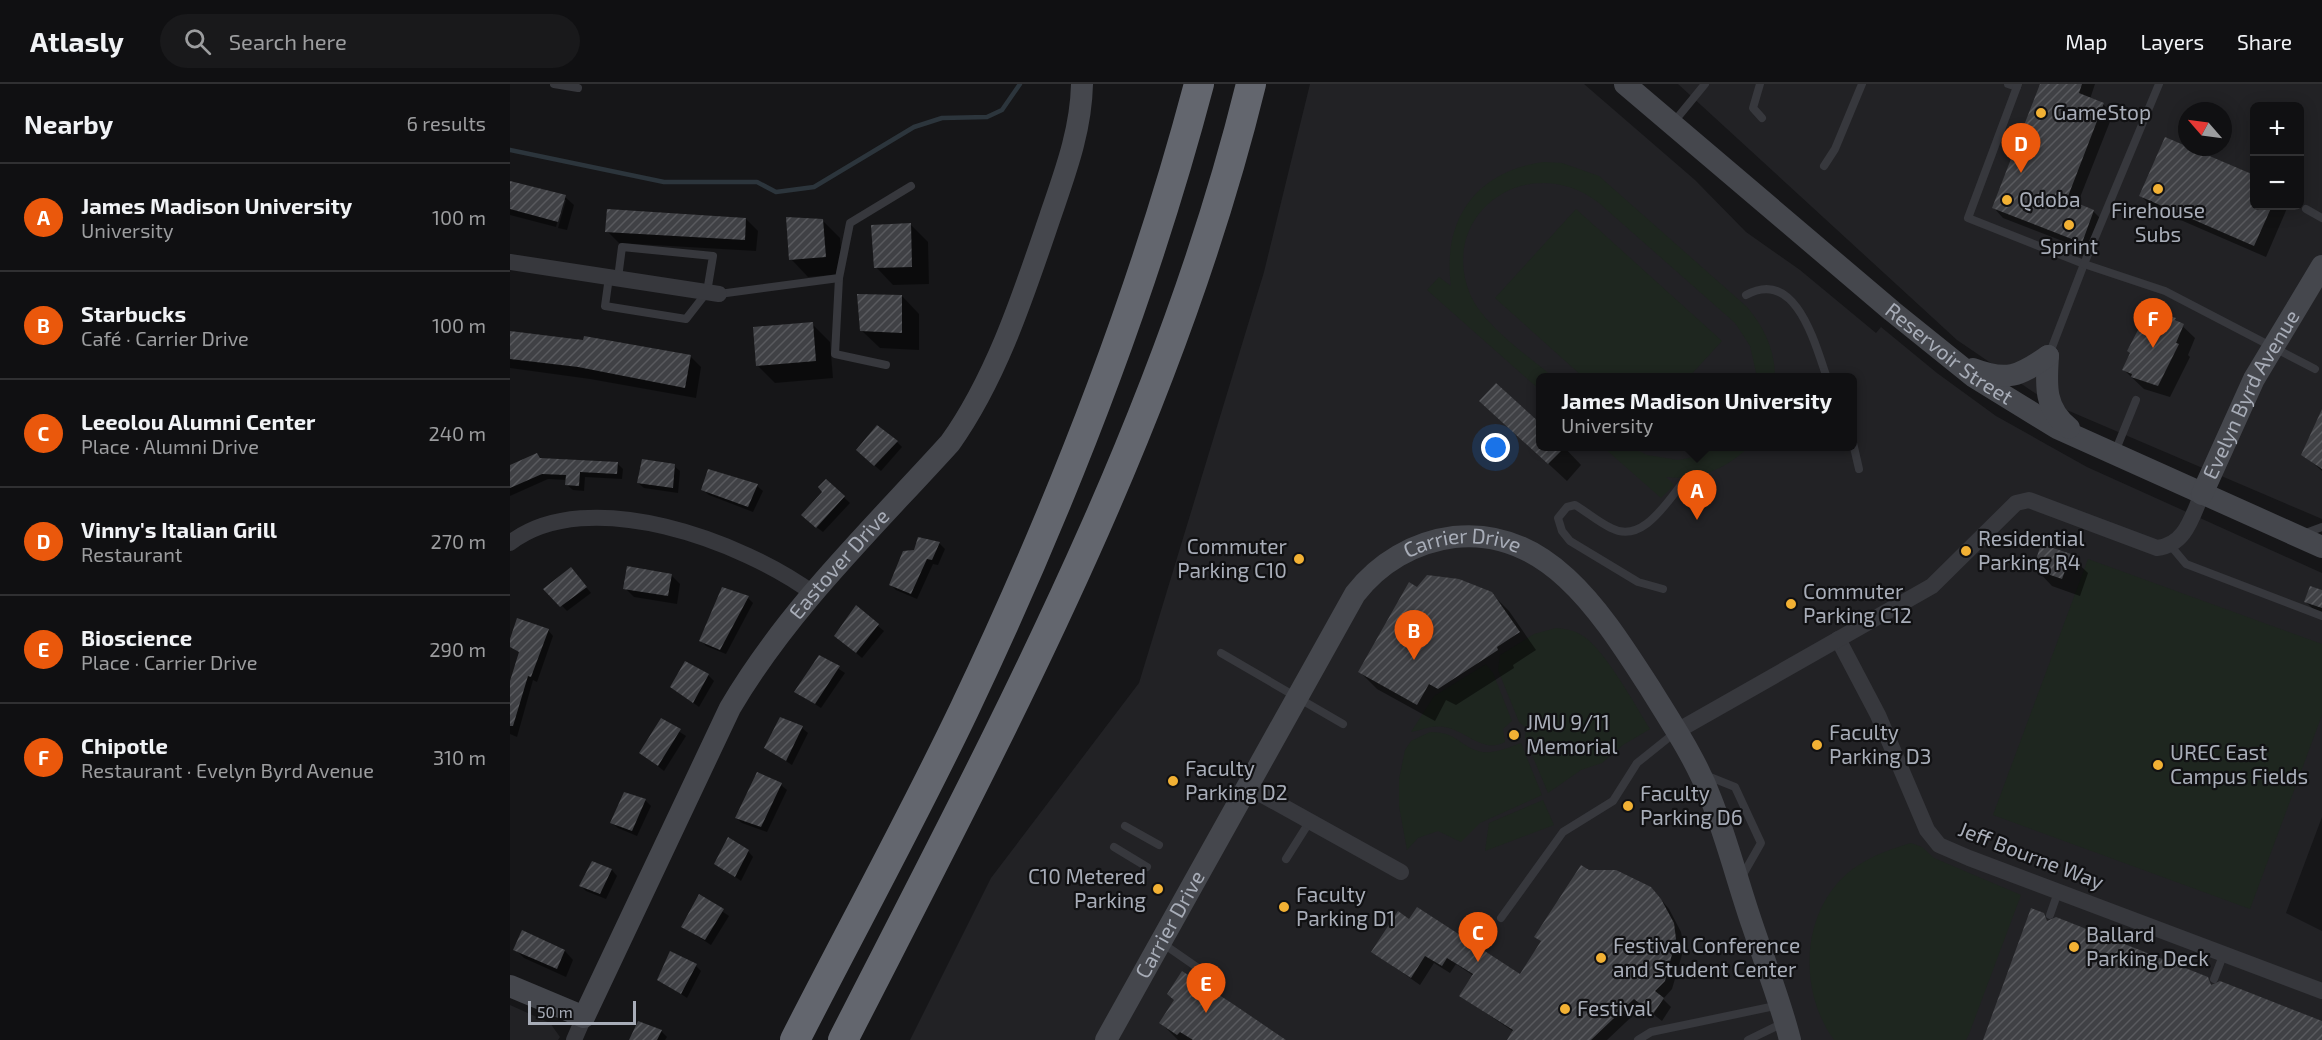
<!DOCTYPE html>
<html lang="en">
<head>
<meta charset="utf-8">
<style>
	body { margin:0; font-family:"Exo 2",sans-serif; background:#19191b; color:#f1f3f6 }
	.controls { position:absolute; right:18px; top:18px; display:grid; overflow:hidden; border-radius:9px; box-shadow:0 3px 15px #0003 }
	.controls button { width:54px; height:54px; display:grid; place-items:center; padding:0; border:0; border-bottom:2px solid #303032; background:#101012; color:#f1f3f6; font:30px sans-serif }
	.compass { position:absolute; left:1668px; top:18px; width:54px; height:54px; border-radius:50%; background:#101012; box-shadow:0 3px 15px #0003; rotate:298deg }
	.scale { position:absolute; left:18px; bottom:15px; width:108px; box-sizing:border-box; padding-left:6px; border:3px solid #a8adb8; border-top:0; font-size:16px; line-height:21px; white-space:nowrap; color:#a8adb8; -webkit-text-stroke:4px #111113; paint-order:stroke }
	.you { position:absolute; left:986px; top:364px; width:21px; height:21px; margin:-15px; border:4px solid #fff; border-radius:50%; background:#1a73e8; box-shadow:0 0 0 9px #1a73e833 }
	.badge { display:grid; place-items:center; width:39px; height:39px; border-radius:50%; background:#ea580c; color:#fff; font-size:20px; font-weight:700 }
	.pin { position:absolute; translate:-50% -50px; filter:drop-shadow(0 2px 3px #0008) }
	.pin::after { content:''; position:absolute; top:32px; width:21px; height:18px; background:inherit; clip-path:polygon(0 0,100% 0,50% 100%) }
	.popup { position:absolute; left:1026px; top:289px; width:321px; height:78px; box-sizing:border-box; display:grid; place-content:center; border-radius:9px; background:#101012; filter:drop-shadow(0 2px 4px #0005); font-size:20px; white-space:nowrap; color:#9c9d9f }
	.popup b { font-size:22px; color:#f1f3f6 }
	.popup::after { content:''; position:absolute; left:50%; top:100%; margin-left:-12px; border:12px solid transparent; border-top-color:#101012 }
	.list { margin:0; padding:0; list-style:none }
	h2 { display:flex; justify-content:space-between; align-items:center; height:78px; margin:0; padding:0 24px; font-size:26px }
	h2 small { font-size:20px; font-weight:400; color:#9c9d9f }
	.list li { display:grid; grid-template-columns:39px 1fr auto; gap:18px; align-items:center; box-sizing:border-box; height:108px; padding:0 24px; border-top:2px solid #303032 }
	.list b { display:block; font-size:22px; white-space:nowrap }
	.list p { margin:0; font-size:20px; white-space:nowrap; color:#9c9d9f }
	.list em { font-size:20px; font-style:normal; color:#9c9d9f }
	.icon { flex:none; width:33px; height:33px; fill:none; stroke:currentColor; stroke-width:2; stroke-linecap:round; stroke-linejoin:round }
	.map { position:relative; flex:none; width:1812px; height:956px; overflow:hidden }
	header { display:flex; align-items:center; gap:36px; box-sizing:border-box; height:84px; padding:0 30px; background:#101012; border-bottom:2px solid #303032 }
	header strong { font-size:28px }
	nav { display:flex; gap:33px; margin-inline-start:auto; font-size:21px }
	.search { width:420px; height:54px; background:#19191b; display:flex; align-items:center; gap:15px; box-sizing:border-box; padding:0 21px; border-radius:33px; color:#9c9d9f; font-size:22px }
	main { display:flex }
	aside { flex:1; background:#101012 }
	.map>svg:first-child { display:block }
	.built { fill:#222225; fill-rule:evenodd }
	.green { fill:#1e261f }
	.shadow { fill:#0007 }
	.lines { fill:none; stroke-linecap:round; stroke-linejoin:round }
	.stream { stroke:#2c353c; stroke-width:4.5 }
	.building { fill:url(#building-hatch) }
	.lane { stroke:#37383d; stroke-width:8 }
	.street { stroke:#37383d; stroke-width:16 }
	.secondary { stroke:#45474d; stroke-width:22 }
	.highway { stroke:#63666e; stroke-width:30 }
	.poi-dot { fill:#f2b134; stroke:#111113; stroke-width:2 }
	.labels { text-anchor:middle; stroke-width:4.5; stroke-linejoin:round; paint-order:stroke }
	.poi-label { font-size:21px; fill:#a8adb8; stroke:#111113; text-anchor:start }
	.street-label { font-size:21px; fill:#a8adb8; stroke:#111113 }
</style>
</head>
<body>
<header>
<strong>Atlasly</strong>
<div class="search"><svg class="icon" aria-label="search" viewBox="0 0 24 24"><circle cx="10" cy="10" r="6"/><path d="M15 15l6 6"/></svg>Search here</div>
<nav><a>Map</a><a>Layers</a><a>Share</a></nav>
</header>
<main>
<aside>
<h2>Nearby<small>6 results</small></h2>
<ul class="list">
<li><span class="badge">A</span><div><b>James Madison University</b><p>University</p></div><em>100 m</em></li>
<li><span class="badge">B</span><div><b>Starbucks</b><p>Café · Carrier Drive</p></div><em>100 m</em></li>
<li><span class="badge">C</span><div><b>Leeolou Alumni Center</b><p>Place · Alumni Drive</p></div><em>240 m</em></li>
<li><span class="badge">D</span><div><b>Vinny's Italian Grill</b><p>Restaurant</p></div><em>270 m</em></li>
<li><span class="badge">E</span><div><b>Bioscience</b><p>Place · Carrier Drive</p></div><em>290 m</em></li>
<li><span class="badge">F</span><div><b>Chipotle</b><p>Restaurant · Evelyn Byrd Avenue</p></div><em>310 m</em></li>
</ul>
</aside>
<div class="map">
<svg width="1812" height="956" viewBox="0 0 1812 956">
	<defs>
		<pattern id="building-hatch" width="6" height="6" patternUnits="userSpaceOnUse" patternTransform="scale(1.5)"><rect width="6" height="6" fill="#404145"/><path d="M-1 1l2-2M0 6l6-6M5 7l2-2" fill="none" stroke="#595a5e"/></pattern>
	</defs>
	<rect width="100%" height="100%" fill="#161618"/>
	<!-- built -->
	<g class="built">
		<path d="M 800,0 L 1074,0 L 1185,96 L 1236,148 L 1290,186 L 1366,249 L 1371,243 L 1427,289 L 1486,332 L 1577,383 L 1812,489 L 1812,733 L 1776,829 L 1812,847 L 1812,956 L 400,956 L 481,794 L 629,599 L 754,188 ZM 1031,294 L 1343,294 L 1343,362 L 1031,362 Z"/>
		<path d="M 1168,0 L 1812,0 L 1812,435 L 1538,318 L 1447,256 ZM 1744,22 L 1790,22 L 1790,122 L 1744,122 ZM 1677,27 L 1713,27 L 1713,63 L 1677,63 Z"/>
		<polygon points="0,921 40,939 50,953 48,956 0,956"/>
	</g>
	<!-- green -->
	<g class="green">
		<path d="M 1033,78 L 1052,79 L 1089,92 L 1237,223 C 1254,243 1265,266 1265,293 L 1247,293 L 1240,262 L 1225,239 L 1089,119 C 1020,65 927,128 960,210 C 973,241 1017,271 1043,293 L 1031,294 L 1031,307 L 917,206 L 929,193 L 941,202 C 932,135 966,88 1033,78 Z"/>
		<polygon points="1066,125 1212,257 1179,293 1073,293 985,214"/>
		<path d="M 1093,363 L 1121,363 L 1137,371 L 1168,376 L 1184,373 L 1209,363 L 1239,363 C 1215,385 1189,397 1156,393 L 1164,401 L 1151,414 Z"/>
		<polygon points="1578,475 1812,560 1812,631 1740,825 1483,731"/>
		<path d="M 1046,544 C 1056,545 1064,546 1073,552 C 1095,566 1125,621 1140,645 L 1113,661 L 1092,679 L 1071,686 L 1038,709 L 1015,654 L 1016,644 L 1009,638 L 988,586 L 990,571 L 1024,550 Z"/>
		<path d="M 976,580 L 983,589 L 1002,637 L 993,645 L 995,658 C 972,670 956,646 934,643 C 921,641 913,646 901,648 L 924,612 Z"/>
		<path d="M 920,648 C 947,648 947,660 968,667 C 982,671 998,664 1011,659 L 1032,711 L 970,739 L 951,758 L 928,747 L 908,754 L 897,766 L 889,722 L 889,695 L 895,666 L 901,657 Z"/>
		<polygon points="1033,716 1044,741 975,767 979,739"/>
		<path d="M 1401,759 L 1412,763 L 1424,774 L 1511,811 L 1459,950 L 1456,956 L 1324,956 C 1292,912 1290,844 1326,801 C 1345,778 1373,767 1401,759 Z"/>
	</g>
	<!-- shadow -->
	<g class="shadow">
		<polygon points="1532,0 1585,0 1580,15 1593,20 1603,30 1567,121 1583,127 1593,137 1581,168 1493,134 1484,124"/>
		<polygon points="1655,55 1744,93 1744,122 1778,122 1756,173 1643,124 1631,112"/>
		<polygon points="0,98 55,113 64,121 57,146 48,144 56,116 53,116 46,143 0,131"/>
		<polygon points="236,135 248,147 246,167 109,159 97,147"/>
		<polygon points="313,137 330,154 333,190 298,193 281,175"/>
		<polygon points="400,140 418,158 419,200 383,201 366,183"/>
		<polygon points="392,212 409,230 409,266 370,264 352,247"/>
		<polygon points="1665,235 1685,254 1678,271 1680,273 1660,313 1634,305 1614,286"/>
		<polygon points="302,240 320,258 323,294 265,299 247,281"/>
		<polygon points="0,248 180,272 191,283 186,314 80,295 0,284"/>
		<polygon points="1812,332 1812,387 1793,370 1802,354 1800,352"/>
		<polygon points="989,334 1031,342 1031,362 1053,362 1071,381 1057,397"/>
		<polygon points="387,358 392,363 371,387 353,372"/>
		<polygon points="27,371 32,375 107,379 113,385 112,395 75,393 74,407 63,406 57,401 57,396 38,395 0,412 0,383"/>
		<polygon points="164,382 170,387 168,409 134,404 128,399"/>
		<polygon points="316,397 340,419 313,448 298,437 314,409"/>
		<polygon points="247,402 253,407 243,428 199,411 193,406"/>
		<polygon points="409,455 429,459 435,465 428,481 423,480 407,515 386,506 381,501 405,468"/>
		<polygon points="1560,472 1578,489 1570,512 1542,502 1525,484"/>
		<polygon points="66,491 81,509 57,527 36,505"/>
		<polygon points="161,491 170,500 167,520 124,513 115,504"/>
		<polygon points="908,505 981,509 999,527 1026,566 1003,581 1004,584 946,621 936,616 925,637 867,605 850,588"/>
		<polygon points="1812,507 1812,534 1796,518"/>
		<polygon points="238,514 243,519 216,570 196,562 191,556"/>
		<polygon points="346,524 374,547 352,574 332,557"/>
		<polygon points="38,546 43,552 27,598 23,596 7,653 0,650 0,602 11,570 0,560"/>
		<polygon points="309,572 335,589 311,624 286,608"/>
		<polygon points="198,591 204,597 189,623 162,603"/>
		<polygon points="270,635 292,644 298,649 282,681 256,664"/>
		<polygon points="151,636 176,652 154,687 131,669"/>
		<polygon points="271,701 277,706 257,748 232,739 226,734"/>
		<polygon points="115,710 136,717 141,722 127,752 108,744 102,739"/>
		<polygon points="238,767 243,773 231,797 206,779"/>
		<polygon points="82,779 102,786 107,792 96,815 76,807 70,801"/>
		<polygon points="1079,787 1149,813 1159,825 1171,848 1174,864 1162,905 1153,915 1161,923 1152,937 1133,922 1097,956 999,956 1004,948 951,912 964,892 946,880 940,889 924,879 910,901 863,868 900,837 1011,892 1032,858 1026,852"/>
		<polygon points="190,812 219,832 201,861 173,843"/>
		<polygon points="5,865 55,867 63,876 56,893 14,874"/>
		<polygon points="186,882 191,887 177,914 149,895"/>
		<polygon points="651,939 773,956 668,956"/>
		<polygon points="151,947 157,953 155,956 121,956"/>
	</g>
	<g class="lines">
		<!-- stream -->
		<polyline class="stream" points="0,66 154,98 247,98 266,108 304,103 404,43 432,34 477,33 492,26 510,0"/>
	</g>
	<!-- building -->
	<g class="building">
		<polygon points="1530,0 1572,0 1569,9 1594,19 1557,115 1584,126 1572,159 1482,124"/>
		<polygon points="1655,53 1744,91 1744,122 1762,122 1744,162 1629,112"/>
		<polygon points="0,97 56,111 48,138 0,125"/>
		<polygon points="97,125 236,134 235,156 95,148"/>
		<polygon points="276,133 313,135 316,173 279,176"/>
		<polygon points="401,139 402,183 364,184 361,141"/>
		<polygon points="347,210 392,211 392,249 350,247"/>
		<polygon points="1639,225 1666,234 1665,236 1674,240 1666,259 1669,260 1648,302 1621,293 1622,290 1612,286 1620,269 1617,267"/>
		<polygon points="303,238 306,277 246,282 243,243"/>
		<polygon points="0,247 73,256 74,252 181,271 175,304 68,283 0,275"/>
		<polygon points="986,299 1031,340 1031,363 1055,363 1038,380 969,317"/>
		<polygon points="1812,325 1812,385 1791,371"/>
		<polygon points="367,341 388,357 364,382 346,366"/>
		<polygon points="27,369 30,374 108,378 107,390 70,388 69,402 55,401 56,391 32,390 0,404 0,381"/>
		<polygon points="132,375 165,380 163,404 127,399"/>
		<polygon points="198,385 248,400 238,423 191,406"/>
		<polygon points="316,395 335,412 306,444 291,431 312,408 308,403"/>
		<polygon points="408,453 430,458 422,476 417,475 401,510 379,501 393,467 404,466"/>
		<polygon points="1531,460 1561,470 1552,495 1523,485"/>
		<polygon points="117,482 162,490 158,512 113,505"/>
		<polygon points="61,483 77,503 50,523 33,505"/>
		<polygon points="917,491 949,495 982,508 1010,548 987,563 988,566 928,605 919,600 907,621 848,588 899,498 907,503"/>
		<polygon points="1800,502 1812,506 1812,524 1794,518"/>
		<polygon points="212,503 239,512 210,566 189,557"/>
		<polygon points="346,521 369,540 346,569 324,552"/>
		<polygon points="7,534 39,545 21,593 18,592 3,642 0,642 0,597 9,568 0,563 0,555"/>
		<polygon points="309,571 330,582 305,620 284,608"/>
		<polygon points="175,577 199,590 183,619 160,603"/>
		<polygon points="270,633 293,642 276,677 254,664"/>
		<polygon points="151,634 171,645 148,682 129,669"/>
		<polygon points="247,688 272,699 251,743 225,734"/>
		<polygon points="114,708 136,715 122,747 100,739"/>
		<polygon points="218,753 239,766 225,793 204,780"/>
		<polygon points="82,777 102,785 90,810 69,802"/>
		<polygon points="1071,781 1079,786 1106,786 1141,803 1151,815 1164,839 1166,855 1155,897 1145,907 1154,914 1143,930 1124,915 1081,956 997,956 1003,946 949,912 963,890 937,874 932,882 915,872 901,894 861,868 888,827 899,835 907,823 1010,890 1031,857 1024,853"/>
		<polygon points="189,810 214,825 195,856 171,843"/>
		<polygon points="1521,824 1534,829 1537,837 1546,833 1698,893 1701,901 1710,897 1812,937 1812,956 1473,956"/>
		<polygon points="12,846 55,866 47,885 3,866"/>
		<polygon points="160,867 187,880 171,910 147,896"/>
		<polygon points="672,887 723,920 776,956 683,956 670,948 667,951 649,939 664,916 657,910"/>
		<polygon points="128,937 152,946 147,956 119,956"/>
	</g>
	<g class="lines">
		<!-- lane -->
		<g class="lane">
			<polyline points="44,0 68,4"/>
			<polyline points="1250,0 1243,24 1252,34"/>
			<polyline points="1498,0 1507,3"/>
			<polyline points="1508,0 1458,134 1574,180 1539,271"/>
			<polyline points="1649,0 1574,180 1655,207 1805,285"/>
			<polyline points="1163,39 1195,0"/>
			<polyline points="1314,82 1325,65 1352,0"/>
			<polyline points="1796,125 1812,134"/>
			<polyline points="99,193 95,222 176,235 197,208 203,172 112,163 108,194"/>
			<polyline points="329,194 325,270 376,281"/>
			<polyline points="209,210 329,194 340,139 401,102"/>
			<path d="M 1236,211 C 1286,183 1305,260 1317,294"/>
			<polyline points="1343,359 1349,385"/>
			<polyline points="1605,368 1626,316"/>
			<polyline points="1793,450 1812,443"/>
			<polyline points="1660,461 1676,480 1812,532"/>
			<path d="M 1153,505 L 1128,498 L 1060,457 L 1052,447 L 1048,434 L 1057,423 L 1065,421 C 1077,428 1088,438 1101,444 C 1131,460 1155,421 1171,401"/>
			<polyline points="711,569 833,640"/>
			<polyline points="1195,691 1225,703 1251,759 1231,794"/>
			<polyline points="615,742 649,761"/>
			<polyline points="604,763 637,783"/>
			<polyline points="776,775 800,737"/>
			<polyline points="1540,831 1548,808"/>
			<polyline points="991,834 1053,748 1103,717 1127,679 1167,647"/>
			<polyline points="652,859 701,893"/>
			<polyline points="1704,895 1714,869"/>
			<polyline points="1128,956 1141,948 1270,921"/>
			<polyline points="1238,956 1275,938"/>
		</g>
		<!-- street -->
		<g class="street">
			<polyline points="0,178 209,210"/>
			<path d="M 0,459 C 78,399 234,458 304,510"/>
			<polyline points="1328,555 1368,631 1417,746 1429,761 1459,774 1812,907"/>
			<path d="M 1167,647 L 1422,502 L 1506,419 L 1519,416 L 1647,464 C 1676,461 1682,432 1692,410"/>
			<polyline points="738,703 891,788"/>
			<polyline points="64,956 74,933"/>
		</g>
		<!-- secondary -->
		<g class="secondary">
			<path id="s1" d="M 1115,0 L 1382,227 L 1464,293 L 1547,344 L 1812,463"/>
			<path d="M 1538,272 C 1536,301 1534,324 1559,344"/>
			<path d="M 1463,285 C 1497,298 1509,292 1538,272"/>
			<path id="s2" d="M 1692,410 L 1744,295 L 1812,182"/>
			<path id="s3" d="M 0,902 L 74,933 L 220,624 C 278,525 363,444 440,359 C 487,293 514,209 540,133 C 555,89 571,47 572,0"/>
			<path id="s4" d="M 596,956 L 845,510 C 869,479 904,458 944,453 C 1040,442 1095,535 1140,604 C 1162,640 1186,675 1201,715 C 1217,756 1228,799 1242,840 C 1255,879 1270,916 1280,956"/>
		</g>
		<!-- highway -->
		<g class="highway">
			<path d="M 285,956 C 341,846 401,737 454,626 C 550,424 632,216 689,0"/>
			<path d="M 333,956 C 490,648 658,339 741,0"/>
		</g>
	</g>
	<!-- markers -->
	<g class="poi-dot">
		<circle cx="1531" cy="29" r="6"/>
		<circle cx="1648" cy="105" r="6"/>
		<circle cx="1497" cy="116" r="6"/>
		<circle cx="1559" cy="141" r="6"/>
		<circle cx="1456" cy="467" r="6"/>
		<circle cx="789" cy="475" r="6"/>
		<circle cx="1281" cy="520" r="6"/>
		<circle cx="1004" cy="651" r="6"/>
		<circle cx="1307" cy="661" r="6"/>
		<circle cx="1648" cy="681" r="6"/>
		<circle cx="663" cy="697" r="6"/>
		<circle cx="1118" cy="722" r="6"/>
		<circle cx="648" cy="805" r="6"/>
		<circle cx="774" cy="823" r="6"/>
		<circle cx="1564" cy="863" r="6"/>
		<circle cx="1091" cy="874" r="6"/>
		<circle cx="1055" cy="925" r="6"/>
	</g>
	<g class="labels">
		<!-- poi labels -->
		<g class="poi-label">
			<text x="1543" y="36">GameStop</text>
			<text x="1509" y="123">Qdoba</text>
			<text x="1648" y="134" text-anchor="middle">Firehouse<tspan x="1648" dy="24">Subs</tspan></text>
			<text x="1559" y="170" text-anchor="middle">Sprint</text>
			<text x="1468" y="462">Residential<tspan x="1468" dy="24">Parking R4</tspan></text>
			<text x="777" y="470" text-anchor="end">Commuter<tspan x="777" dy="24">Parking C10</tspan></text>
			<text x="1293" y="515">Commuter<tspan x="1293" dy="24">Parking C12</tspan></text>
			<text x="1016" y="646">JMU 9/11<tspan x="1016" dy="24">Memorial</tspan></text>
			<text x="1319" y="656">Faculty<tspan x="1319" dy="24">Parking D3</tspan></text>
			<text x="1660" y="676">UREC East<tspan x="1660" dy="24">Campus Fields</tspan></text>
			<text x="675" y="692">Faculty<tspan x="675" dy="24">Parking D2</tspan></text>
			<text x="1130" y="717">Faculty<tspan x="1130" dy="24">Parking D6</tspan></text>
			<text x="636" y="800" text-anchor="end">C10 Metered<tspan x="636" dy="24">Parking</tspan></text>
			<text x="786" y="818">Faculty<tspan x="786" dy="24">Parking D1</tspan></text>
			<text x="1576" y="858">Ballard<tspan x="1576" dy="24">Parking Deck</tspan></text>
			<text x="1103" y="869">Festival Conference<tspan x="1103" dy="24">and Student Center</tspan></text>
			<text x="1067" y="932">Festival</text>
		</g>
		<!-- street labels -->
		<g class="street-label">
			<text dy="7" stroke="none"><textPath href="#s1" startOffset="422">Reservoir Street</textPath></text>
			<text dy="7" stroke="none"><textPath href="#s2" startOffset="111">Evelyn Byrd Avenue</textPath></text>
			<text dy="7" stroke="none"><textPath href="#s4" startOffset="636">Carrier Drive</textPath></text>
			<text dy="7" stroke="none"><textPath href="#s3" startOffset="603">Eastover Drive</textPath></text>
			<text transform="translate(1521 772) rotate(21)" y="7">Jeff Bourne Way</text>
			<text dy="7" stroke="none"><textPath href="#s4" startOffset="132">Carrier Drive</textPath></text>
		</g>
	</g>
</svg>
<div class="controls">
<button>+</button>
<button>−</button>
</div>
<svg class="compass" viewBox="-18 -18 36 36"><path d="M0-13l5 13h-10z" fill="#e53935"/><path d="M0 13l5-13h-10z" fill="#9c9d9f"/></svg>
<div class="scale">50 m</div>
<div class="you"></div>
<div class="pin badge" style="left:1187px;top:436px">A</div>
<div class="popup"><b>James Madison University</b>University</div>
<div class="pin badge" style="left:904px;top:576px">B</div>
<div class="pin badge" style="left:968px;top:878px">C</div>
<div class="pin badge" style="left:1511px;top:89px">D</div>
<div class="pin badge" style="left:696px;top:929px">E</div>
<div class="pin badge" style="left:1643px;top:264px">F</div>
</div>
</main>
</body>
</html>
